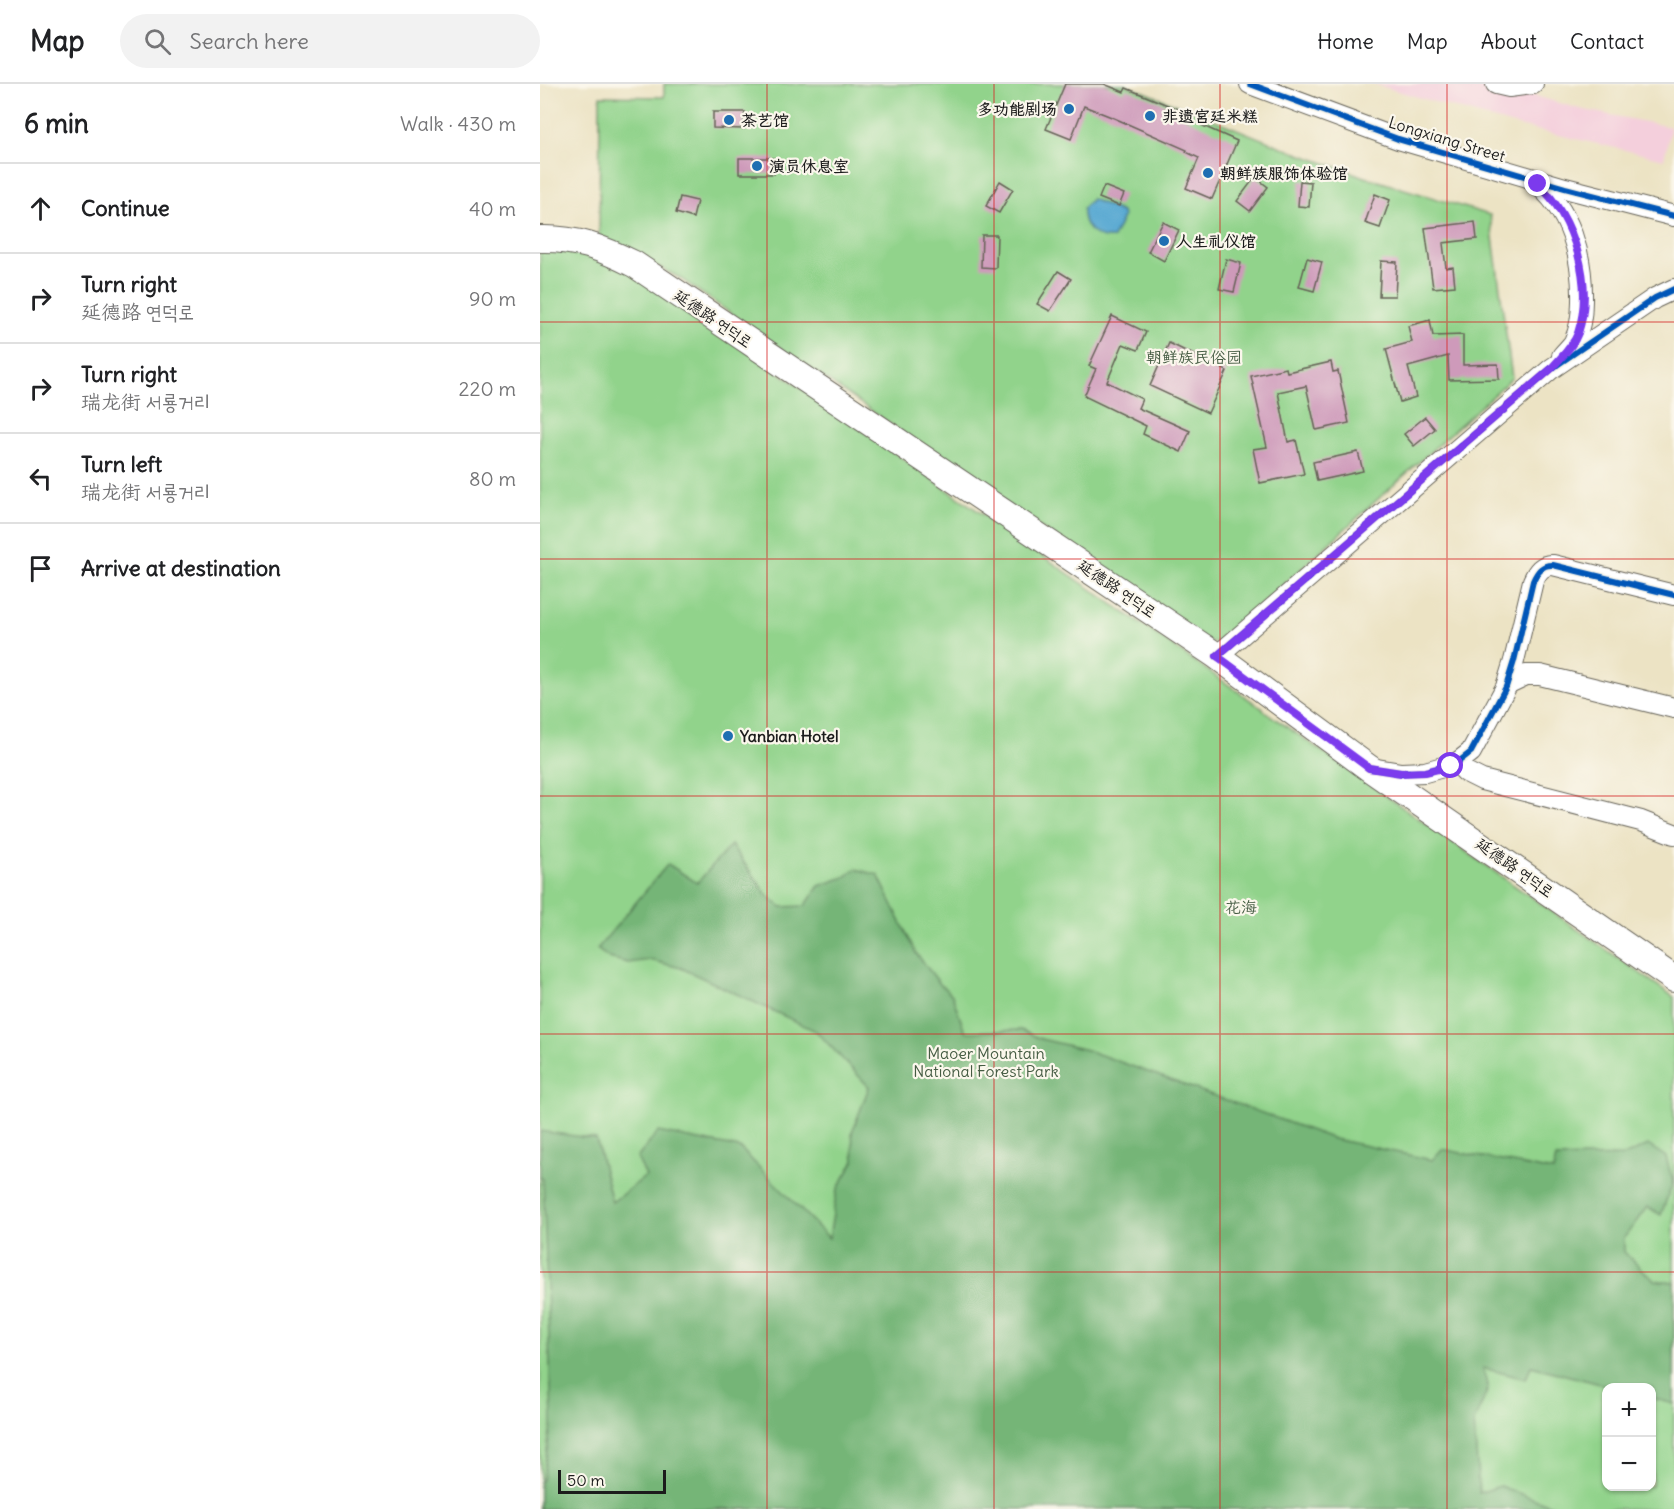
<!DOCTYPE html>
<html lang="en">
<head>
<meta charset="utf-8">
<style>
	body { margin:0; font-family:Delius,"LXGW WenKai TC","Poor Story",sans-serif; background:#f2f2f2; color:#202124 }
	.controls { position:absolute; right:18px; bottom:18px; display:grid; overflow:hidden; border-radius:12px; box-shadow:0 2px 4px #0004 }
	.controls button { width:54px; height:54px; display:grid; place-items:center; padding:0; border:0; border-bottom:2px solid #e0e0e0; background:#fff; color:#202124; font:30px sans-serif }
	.scale { position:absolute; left:18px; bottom:15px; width:108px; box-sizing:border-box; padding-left:6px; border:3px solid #1c1c1c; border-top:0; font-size:16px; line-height:21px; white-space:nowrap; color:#1c1c1c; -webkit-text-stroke:4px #fbf7ec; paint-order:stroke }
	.stop { position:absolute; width:18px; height:18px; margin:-14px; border:4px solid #7c3aed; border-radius:50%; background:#fff }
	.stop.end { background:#7c3aed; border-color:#fff; box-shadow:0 2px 6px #0008 }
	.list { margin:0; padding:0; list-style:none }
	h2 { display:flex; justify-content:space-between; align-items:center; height:78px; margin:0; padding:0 24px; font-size:26px }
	h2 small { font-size:20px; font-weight:400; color:#757577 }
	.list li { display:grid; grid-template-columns:39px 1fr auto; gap:18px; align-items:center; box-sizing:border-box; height:90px; padding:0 24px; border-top:2px solid #e0e0e0 }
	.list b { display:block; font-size:22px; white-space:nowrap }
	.list p { margin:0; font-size:20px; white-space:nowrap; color:#757577 }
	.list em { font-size:20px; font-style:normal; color:#757577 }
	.icon { flex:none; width:33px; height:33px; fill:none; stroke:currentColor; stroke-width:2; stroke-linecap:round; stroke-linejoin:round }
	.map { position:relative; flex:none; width:1134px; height:1425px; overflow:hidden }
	header { display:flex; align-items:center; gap:36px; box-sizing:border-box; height:84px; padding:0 30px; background:#fff; border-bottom:2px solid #e0e0e0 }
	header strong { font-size:28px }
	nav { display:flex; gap:33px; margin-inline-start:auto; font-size:21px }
	.search { width:420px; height:54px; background:#f2f2f2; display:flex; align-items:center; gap:15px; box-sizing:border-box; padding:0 21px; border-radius:33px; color:#757577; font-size:22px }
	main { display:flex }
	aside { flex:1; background:#fff }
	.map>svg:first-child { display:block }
	.built { fill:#f4cfdc }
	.green { fill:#91d38b; stroke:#567854; stroke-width:1.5; fill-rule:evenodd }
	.forest { fill:#74b577; stroke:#48684a; stroke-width:1.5 }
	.water { fill:#57a8d2; stroke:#3a6277; stroke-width:1.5 }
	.building { fill:#ce9aba }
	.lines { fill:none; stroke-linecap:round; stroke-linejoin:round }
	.minor-casing { stroke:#656257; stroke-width:22 }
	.major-casing { stroke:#656257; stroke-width:28 }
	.minor { stroke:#fff; stroke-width:20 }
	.major { stroke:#fff; stroke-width:26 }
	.cycleway-casing { stroke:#fbf7ec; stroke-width:10 }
	.cycleway { stroke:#0057b8; stroke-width:6 }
	.route { stroke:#7c3aed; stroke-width:8 }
	.grid { fill:none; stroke:#d62828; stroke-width:1.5; stroke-opacity:0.55 }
	.poi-dot { fill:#1f6fb2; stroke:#fbf7ec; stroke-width:2 }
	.labels { text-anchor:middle; stroke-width:4.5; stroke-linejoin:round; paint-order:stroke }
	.poi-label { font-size:16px; font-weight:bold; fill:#1c1c1c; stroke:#fbf7ec; text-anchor:start }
	.street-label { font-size:16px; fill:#1c1c1c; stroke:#fbf7ec }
	.park-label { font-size:16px; fill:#455c43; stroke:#fbf7ec }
</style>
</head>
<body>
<header>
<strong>Map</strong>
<div class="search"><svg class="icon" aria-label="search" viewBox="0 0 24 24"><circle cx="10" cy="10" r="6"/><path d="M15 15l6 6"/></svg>Search here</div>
<nav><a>Home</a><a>Map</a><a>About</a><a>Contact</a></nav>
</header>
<main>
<aside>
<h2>6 min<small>Walk · 430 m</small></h2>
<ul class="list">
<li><svg class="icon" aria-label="ahead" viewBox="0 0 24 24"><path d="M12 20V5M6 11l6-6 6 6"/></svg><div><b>Continue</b></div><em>40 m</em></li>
<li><svg class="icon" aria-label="right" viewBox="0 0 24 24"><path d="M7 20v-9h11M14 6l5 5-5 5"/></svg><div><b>Turn right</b><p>延德路 연덕로</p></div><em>90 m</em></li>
<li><svg class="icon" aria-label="right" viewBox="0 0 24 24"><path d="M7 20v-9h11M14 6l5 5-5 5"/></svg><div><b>Turn right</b><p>瑞龙街 서룡거리</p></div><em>220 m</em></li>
<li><svg class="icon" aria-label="left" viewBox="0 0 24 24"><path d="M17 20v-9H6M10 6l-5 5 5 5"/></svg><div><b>Turn left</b><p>瑞龙街 서룡거리</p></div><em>80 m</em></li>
<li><svg class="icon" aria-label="arrive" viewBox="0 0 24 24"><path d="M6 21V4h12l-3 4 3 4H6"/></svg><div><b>Arrive at destination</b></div></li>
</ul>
</aside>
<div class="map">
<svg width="1134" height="1425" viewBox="0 0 1134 1425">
	<rect width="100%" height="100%" fill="#fbf7ec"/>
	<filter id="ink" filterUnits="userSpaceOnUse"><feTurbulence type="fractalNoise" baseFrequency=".0167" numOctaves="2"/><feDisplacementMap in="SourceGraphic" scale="12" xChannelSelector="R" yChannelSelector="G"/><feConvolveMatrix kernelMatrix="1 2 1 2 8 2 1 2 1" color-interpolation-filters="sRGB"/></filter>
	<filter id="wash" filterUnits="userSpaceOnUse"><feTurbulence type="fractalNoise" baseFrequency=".008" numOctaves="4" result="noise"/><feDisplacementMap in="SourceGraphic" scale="24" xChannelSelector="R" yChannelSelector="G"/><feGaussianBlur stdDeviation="1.35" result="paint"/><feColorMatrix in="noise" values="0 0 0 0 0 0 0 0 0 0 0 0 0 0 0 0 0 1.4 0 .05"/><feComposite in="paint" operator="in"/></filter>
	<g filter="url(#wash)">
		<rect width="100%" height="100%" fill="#ece3c4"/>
		<!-- built -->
		<polygon class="built" points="833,0 954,0 1040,25 1131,43 1124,75 970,40"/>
		<!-- green -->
		<g class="green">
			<polygon points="124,0 585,0 759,70 828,94 950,131 972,294 680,558 666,558 138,193 115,181 59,159 60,12 124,13"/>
			<path d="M 0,161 L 18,162 L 93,187 L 723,625 L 723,626 L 1134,913 L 1134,1425 L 0,1425 ZM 1066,1304 L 1112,1304 L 1112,1402 L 1066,1402 Z"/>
		</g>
		<!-- forest -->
		<polygon class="forest" points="191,761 228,812 241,823 265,822 279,802 305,793 316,785 338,791 376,869 400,900 412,911 425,948 481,946 501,955 547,966 794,1055 892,1076 902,1065 1013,1087 1016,1074 1084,1072 1108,1061 1126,1073 1133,1098 1121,1131 1107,1123 1084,1154 1084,1168 1114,1196 1134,1198 1134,1320 1112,1314 1112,1304 1072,1303 991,1282 986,1295 943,1284 948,1305 934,1338 939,1409 960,1402 1021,1425 0,1425 0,1397 2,1396 12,1337 3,1095 0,1093 0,1047 56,1055 72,1118 106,1092 97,1074 118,1048 200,1064 289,1154 297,1106 314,1077 312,1048 329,1003 276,947 141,884 110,876 88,879 69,874 57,865 128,780 157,799"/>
		<!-- water -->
		<path class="water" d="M 552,115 L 582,128 L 583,133 L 573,154 C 555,156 541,142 543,124 Z"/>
		<g id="blocks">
			<!-- building -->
			<g class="building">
				<polygon points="525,0 564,0 584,8 586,4 647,29 645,34 697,57 672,115 646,104 659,74 646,68 647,66 574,34 544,22 531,55 506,45"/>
				<polygon points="173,28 205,28 204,45 173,44"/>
				<rect x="199" y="74" width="35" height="16"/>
				<polygon points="715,93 728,103 710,127 697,117"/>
				<polygon points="460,97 473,105 459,129 446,122"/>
				<polygon points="760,97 771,98 769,123 758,122"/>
				<polygon points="564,102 584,110 579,122 559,114"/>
				<polygon points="835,110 850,116 840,144 825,139"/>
				<polygon points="140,113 157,117 153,134 136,129"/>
				<polygon points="623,138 639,146 624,177 608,168"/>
				<polygon points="935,138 937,155 903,159 906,184 913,183 915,202 893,204 885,144"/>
				<polygon points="442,151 457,151 456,184 441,183"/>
				<polygon points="767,174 782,178 774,207 759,203"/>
				<polygon points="686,175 701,179 694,208 679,205"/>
				<polygon points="841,177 857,178 855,212 839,212"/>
				<polygon points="518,187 531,195 510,227 497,220"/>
				<polygon points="572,232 606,248 598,266 583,260 567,298 602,315 598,324 650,347 641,368 603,350 606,342 544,312 556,285 549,282"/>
				<polygon points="890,236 893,252 923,251 923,281 958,280 959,295 909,296 908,272 868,283 876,313 860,318 846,265 872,258 868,242"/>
				<polygon points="629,259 687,287 668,329 610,302"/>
				<polygon points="791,278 793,288 798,287 809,339 776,346 766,302 738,308 748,358 756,356 764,390 720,399 713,365 727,363 711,292 746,284 747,288"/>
				<polygon points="885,333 895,345 874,362 864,350"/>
				<polygon points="818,368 823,387 777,397 773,378"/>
			</g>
		</g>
	</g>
	<g filter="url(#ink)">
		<use href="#blocks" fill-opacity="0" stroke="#656257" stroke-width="1.5"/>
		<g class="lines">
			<!-- minor casing -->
			<g class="minor-casing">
				<g id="minor">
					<polyline points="710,0 858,55 1025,104 1134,132"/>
					<polyline points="956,0 969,3 993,0"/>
					<path d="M 993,97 C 1031,124 1043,173 1042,217 C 1042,230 1040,245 1034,258 C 1031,263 1026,267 1022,272"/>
					<polyline points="677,572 1011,285 1115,214 1134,205"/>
					<polyline points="967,600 986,591 1000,591 1134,624"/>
					<polyline points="917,679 926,688 942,696 1101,737 1134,750"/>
					<path d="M 831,684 L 861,689 L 885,688 L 917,679 L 931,668 L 966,603 L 974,577 L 993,497 C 997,488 1002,480 1013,481 L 1134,511"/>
				</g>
			</g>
			<!-- major casing -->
			<g class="major-casing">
				<path id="major" d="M 0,155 C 36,154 62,164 94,180 L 677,572 L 829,684 L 1134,895"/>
			</g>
			<!-- minor -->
			<use href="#minor" class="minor"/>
			<!-- major -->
			<use href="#major" class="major"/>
			<!-- cycleway casing -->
			<g class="cycleway-casing">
				<g id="cycleway">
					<polyline points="710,0 858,55 1025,104 1134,132"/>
					<polyline points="677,572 1011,285 1115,214 1134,205"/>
					<path d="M 829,684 L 861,689 L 885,688 L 917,679 L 931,668 L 966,603 L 974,577 L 993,497 C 997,488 1002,480 1013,481 L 1134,511"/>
				</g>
			</g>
			<!-- cycleway -->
			<use href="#cycleway" class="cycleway"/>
		</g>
	</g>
	<g class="lines" filter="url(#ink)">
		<!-- route -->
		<path class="route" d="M 911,682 L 885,688 L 861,689 L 829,684 L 677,572 L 1011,285 C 1020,274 1033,263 1038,249 C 1054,201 1035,134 998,100"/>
	</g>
	<!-- grid -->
	<path class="grid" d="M 227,0 L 227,1425M 454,0 L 454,1425M 680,0 L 680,1425M 907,0 L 907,1425M 0,238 L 1134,238M 0,475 L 1134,475M 0,712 L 1134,712M 0,950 L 1134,950M 0,1188 L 1134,1188"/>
	<!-- markers -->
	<g class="poi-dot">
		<circle cx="529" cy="25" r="6"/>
		<circle cx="610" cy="32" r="6"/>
		<circle cx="189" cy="36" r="6"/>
		<circle cx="217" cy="82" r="6"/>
		<circle cx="668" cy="89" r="6"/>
		<circle cx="624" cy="157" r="6"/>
		<circle cx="188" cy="652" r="6"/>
	</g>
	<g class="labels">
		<!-- poi labels -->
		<g class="poi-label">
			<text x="517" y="31" text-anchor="end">多功能剧场</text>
			<text x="622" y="38">非遗宫廷米糕</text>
			<text x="201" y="42">茶艺馆</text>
			<text x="229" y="88">演员休息室</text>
			<text x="680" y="95">朝鲜族服饰体验馆</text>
			<text x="636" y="163">人生礼仪馆</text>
			<text x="200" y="658">Yanbian Hotel</text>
		</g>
		<!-- street labels -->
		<g class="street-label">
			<text transform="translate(907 55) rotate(17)" y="6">Longxiang Street</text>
			<text transform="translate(173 234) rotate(34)" y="6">延德路 연덕로</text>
			<text transform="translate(577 504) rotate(34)" y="6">延德路 연덕로</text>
			<text transform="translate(975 783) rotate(35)" y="6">延德路 연덕로</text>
		</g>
		<!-- park labels -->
		<g class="park-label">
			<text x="654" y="279">朝鲜族民俗园</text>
			<text x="701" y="829">花海</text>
			<text x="446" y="975">Maoer Mountain<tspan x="446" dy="18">National Forest Park</tspan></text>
		</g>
	</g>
</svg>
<div class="controls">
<button>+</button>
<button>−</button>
</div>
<div class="scale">50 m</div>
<div class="stop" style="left:911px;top:682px"></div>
<div class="stop end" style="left:998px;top:100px"></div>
</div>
</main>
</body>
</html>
